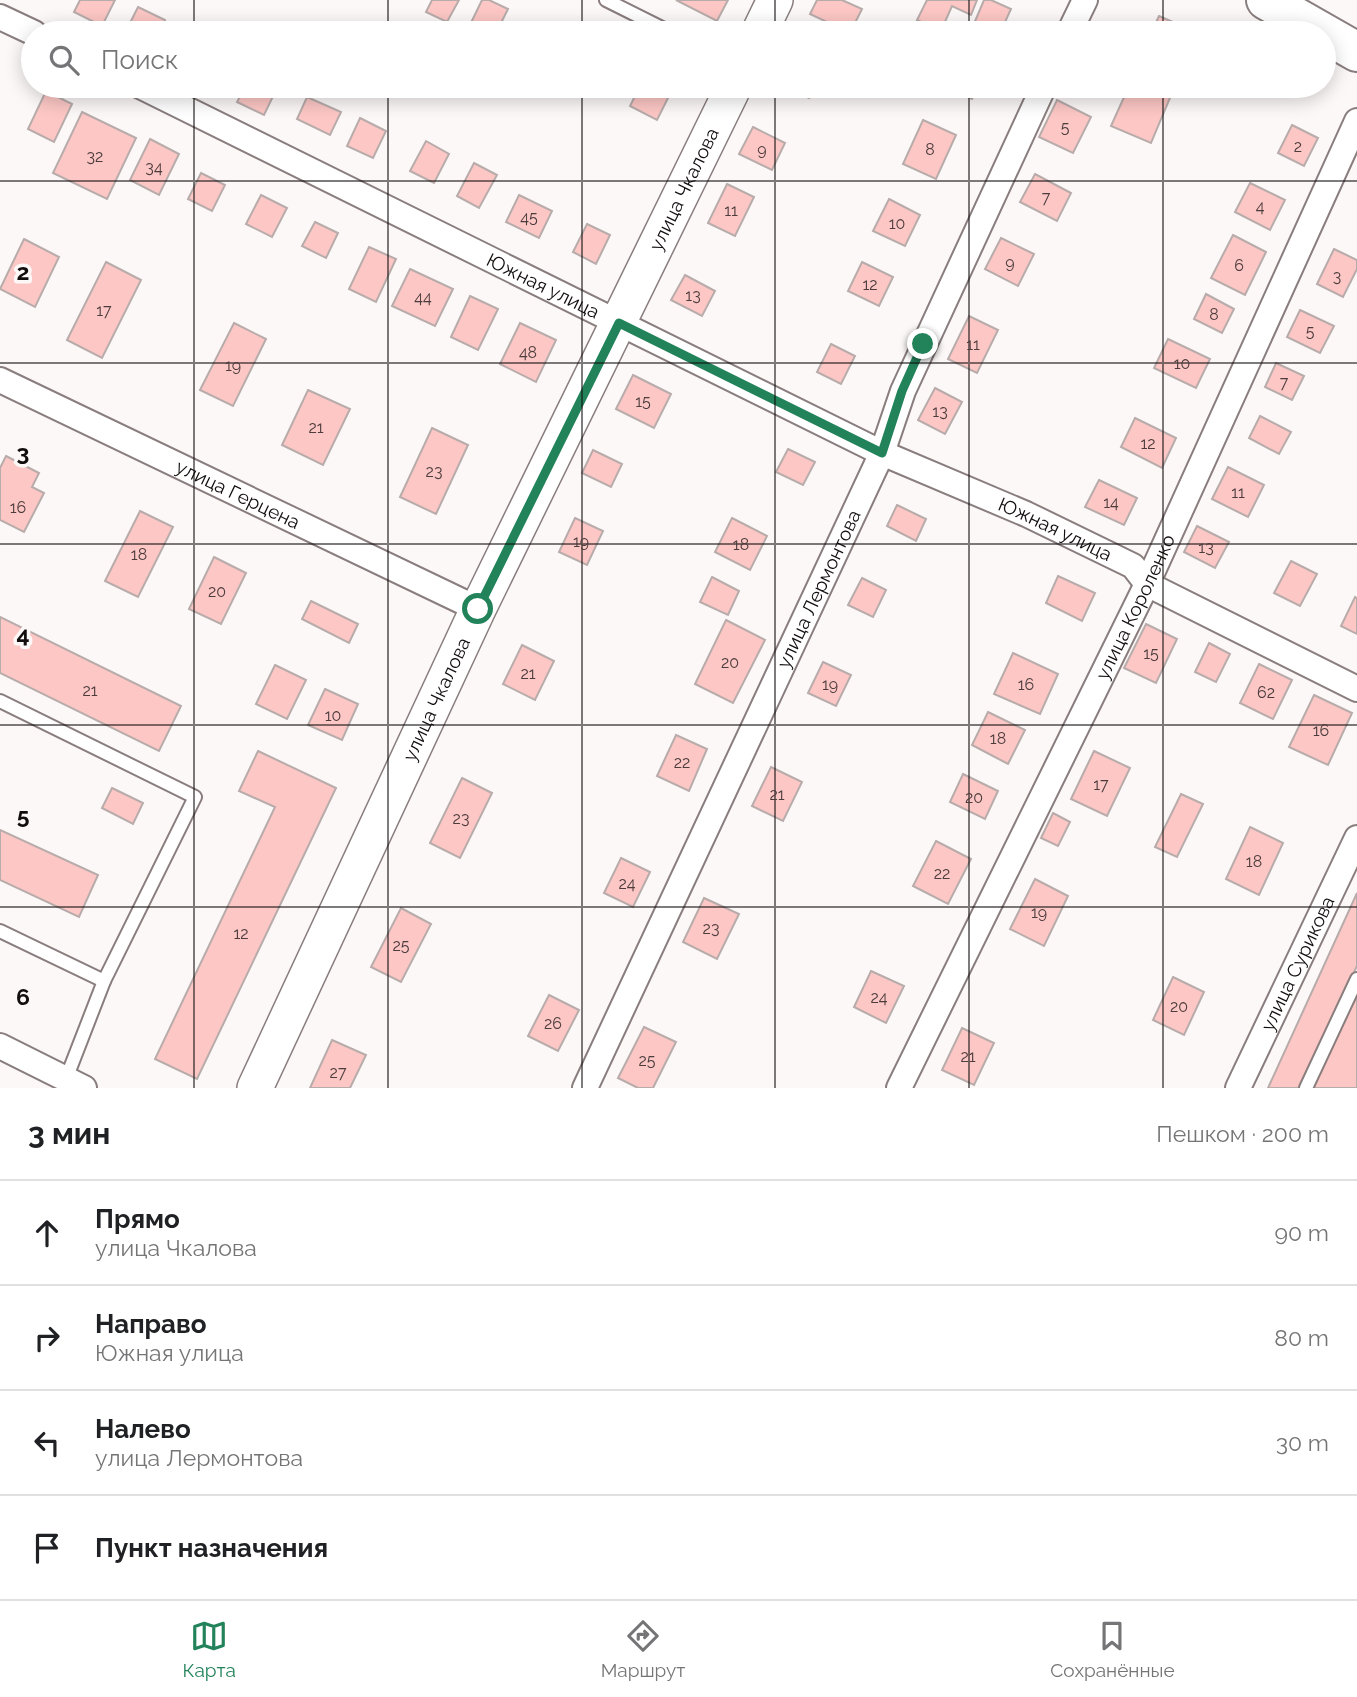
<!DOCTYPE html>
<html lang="ru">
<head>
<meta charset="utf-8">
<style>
	body { margin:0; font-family:Raleway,sans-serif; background:#f6f6f6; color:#202124 }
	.stop { position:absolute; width:21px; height:21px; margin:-16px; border:5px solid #22825a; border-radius:50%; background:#fff }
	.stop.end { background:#22825a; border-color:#fff; box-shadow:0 2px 7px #0008 }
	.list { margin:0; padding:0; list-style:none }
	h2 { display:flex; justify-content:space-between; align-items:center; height:91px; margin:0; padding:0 28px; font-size:30px }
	h2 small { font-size:23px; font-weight:400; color:#757577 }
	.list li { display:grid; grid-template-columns:46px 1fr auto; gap:21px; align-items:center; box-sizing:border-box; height:105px; padding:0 28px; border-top:2px solid #e0e0e0 }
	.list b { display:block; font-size:26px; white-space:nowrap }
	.list p { margin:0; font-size:23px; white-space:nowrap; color:#757577 }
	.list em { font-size:23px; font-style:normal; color:#757577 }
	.icon { flex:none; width:38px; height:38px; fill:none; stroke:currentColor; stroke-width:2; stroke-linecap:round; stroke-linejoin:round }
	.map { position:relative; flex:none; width:1357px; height:1088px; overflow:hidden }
	.search { position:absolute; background:#fff; box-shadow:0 4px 18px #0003; left:21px; right:21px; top:21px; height:77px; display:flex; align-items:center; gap:18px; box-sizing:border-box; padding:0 24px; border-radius:38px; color:#757577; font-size:26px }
	.sheet { height:511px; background:#fff }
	nav { display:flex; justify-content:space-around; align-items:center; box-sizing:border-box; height:98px; border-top:2px solid #e0e0e0; background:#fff; font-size:19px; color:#757577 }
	nav a { display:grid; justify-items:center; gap:4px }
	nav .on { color:#22825a }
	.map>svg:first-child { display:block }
	.building { fill:#fcc7c5; stroke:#b8acab; stroke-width:2 }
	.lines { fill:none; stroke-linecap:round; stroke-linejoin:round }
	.lane-casing { stroke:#897e7d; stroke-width:16 }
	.street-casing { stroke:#897e7d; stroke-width:28 }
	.secondary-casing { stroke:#897e7d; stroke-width:38 }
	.highway-casing { stroke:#897e7d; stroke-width:42 }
	.lane { stroke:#fff; stroke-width:12 }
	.street { stroke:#fff; stroke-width:24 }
	.secondary { stroke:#fff; stroke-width:35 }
	.highway { stroke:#fff; stroke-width:38 }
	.route { stroke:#22825a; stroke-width:9 }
	.grid { fill:none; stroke:#120e0e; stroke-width:2; stroke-opacity:0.55 }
	.labels { text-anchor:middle; stroke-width:7; stroke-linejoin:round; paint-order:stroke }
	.number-label { font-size:16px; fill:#4c3c3c }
	.street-label { font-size:19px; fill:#120e0e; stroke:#fdf8f8 }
	.grid-label { font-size:23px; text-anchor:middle; font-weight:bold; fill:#120e0e; stroke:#fdf8f8; stroke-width:7; stroke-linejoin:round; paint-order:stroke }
</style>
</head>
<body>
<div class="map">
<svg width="1357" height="1088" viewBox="0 0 1357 1088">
	<rect width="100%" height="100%" fill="#fdf8f8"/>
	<!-- building -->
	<g class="building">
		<polygon points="80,0 115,0 102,26 74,12"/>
		<polygon points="432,0 459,0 447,22 426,12"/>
		<polygon points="482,0 489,0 508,9 496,33 466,33"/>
		<polygon points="676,0 728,0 717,21"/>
		<polygon points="817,0 842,0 862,9 850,33 810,14"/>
		<polygon points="927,0 977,0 971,15 952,6 941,31 917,20"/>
		<polygon points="984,0 991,0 1011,9 1000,33 970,33"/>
		<polygon points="138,7 165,20 159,33 125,33"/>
		<polygon points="1159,16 1198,33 1151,33"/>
		<polygon points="246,86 278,86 264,115 237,102"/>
		<polygon points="640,86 664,86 672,90 657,120 630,106"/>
		<polygon points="784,86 816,86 809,98"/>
		<polygon points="945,86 978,86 972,99"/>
		<polygon points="1129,86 1175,86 1151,143 1111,126"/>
		<polygon points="46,91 72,104 54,142 28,129"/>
		<polygon points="307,97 341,112 330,135 297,119"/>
		<polygon points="1057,100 1091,117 1073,153 1039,137"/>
		<polygon points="82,112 136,138 107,199 53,173"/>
		<polygon points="360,118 386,131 373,158 347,146"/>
		<polygon points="923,120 956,135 936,179 903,164"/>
		<polygon points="1292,125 1318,138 1304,166 1278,153"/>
		<polygon points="753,127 785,143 772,170 739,154"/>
		<polygon points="150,139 179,154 159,195 130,180"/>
		<polygon points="426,141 449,154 434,183 410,171"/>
		<polygon points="474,163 497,175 479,208 457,196"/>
		<polygon points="201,173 225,185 212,211 188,199"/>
		<polygon points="1035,174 1071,193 1057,221 1020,202"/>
		<polygon points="1250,183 1285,200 1270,230 1235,212"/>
		<polygon points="727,184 754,197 735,236 708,223"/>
		<polygon points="261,195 287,208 272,237 246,224"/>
		<polygon points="519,195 552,211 539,238 506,222"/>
		<polygon points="889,199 920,215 905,246 873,231"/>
		<polygon points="315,222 338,233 326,258 302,246"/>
		<polygon points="587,224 610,235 596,264 573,252"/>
		<polygon points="1233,235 1266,252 1245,295 1211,278"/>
		<polygon points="1001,238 1034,254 1018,286 985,269"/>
		<polygon points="24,239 59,257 35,307 0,289"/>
		<polygon points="369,247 396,259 376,302 349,289"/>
		<polygon points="1334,249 1357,260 1357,269 1343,297 1317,284"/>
		<polygon points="106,262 141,280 102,358 67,340"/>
		<polygon points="862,262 893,277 879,306 848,291"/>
		<polygon points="410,269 453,289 435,326 392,306"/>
		<polygon points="685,275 715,291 702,316 671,300"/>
		<polygon points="1206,294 1234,309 1222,333 1194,319"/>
		<polygon points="470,296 498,309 478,350 451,337"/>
		<polygon points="1300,310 1334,326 1320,353 1287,337"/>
		<polygon points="969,316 998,330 977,373 948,359"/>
		<polygon points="234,323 266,339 233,406 200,390"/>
		<polygon points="520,323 556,340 536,382 500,364"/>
		<polygon points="1168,339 1210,359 1196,388 1154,368"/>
		<polygon points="831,344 855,356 841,384 817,372"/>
		<polygon points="1276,363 1304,376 1292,400 1265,387"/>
		<polygon points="633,375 671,394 654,428 616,409"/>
		<polygon points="935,388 962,402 945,434 918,420"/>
		<polygon points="308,390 350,409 323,465 282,445"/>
		<polygon points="1260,416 1291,432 1279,454 1249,438"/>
		<polygon points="1135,418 1176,438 1162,468 1121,447"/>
		<polygon points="432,428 468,445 436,514 400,497"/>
		<polygon points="788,449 815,462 803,485 776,472"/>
		<polygon points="593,450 622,464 611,487 582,473"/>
		<polygon points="6,456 39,473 32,487 44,493 24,532 0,520 0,468"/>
		<polygon points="1228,467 1264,485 1248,517 1212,499"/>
		<polygon points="1099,480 1137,498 1124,525 1085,507"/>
		<polygon points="897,505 926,519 916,541 887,526"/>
		<polygon points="140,511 173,527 138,597 105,581"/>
		<polygon points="575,518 603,531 587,565 559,552"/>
		<polygon points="732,518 767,536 750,570 715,552"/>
		<polygon points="1197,526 1229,542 1215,568 1184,552"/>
		<polygon points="214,557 246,573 221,624 189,609"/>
		<polygon points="1291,561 1317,574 1300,606 1274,593"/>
		<polygon points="1058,576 1095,593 1082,621 1046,603"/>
		<polygon points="712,577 739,591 728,615 700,602"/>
		<polygon points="862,578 886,590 873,617 848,605"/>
		<polygon points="1355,597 1357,598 1357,634 1341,626"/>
		<polygon points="311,601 358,624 349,643 302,619"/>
		<polygon points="0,617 181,706 159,751 0,673"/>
		<polygon points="726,620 765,640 733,703 695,684"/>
		<polygon points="1146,624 1177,639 1156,683 1124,668"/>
		<polygon points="1209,643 1230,654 1216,682 1195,672"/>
		<polygon points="522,645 554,661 535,700 503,684"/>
		<polygon points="1013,653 1058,674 1040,714 994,694"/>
		<polygon points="823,662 851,675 836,706 808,693"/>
		<polygon points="1259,664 1292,680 1273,719 1240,703"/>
		<polygon points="275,665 306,680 287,719 256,704"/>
		<polygon points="325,689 358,704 342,740 308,725"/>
		<polygon points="1314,695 1352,713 1328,765 1289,747"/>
		<polygon points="988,712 1025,730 1008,764 972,745"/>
		<polygon points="676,735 707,749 689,791 657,776"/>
		<polygon points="258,751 336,788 197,1079 155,1059 275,807 239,791"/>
		<polygon points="1094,751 1130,768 1107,816 1071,799"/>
		<polygon points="771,767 802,782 783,821 752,806"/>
		<polygon points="963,774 998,791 985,819 950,802"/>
		<polygon points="462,778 492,793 460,858 430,843"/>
		<polygon points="112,788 143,803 133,824 102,808"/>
		<polygon points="1181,794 1203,804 1177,857 1155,847"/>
		<polygon points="1053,813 1070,822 1058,846 1041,838"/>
		<polygon points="1250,827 1283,843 1259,895 1226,879"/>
		<polygon points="0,830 98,875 79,917 0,880"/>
		<polygon points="936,841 971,859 948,904 913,886"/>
		<polygon points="621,858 650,872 633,907 604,893"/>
		<polygon points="1035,879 1068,896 1044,946 1010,929"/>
		<polygon points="1357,893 1357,966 1300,1088 1268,1088"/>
		<polygon points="704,898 739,914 717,959 683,942"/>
		<polygon points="401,908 431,924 401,982 371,967"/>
		<polygon points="871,971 904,986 886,1023 854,1007"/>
		<polygon points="1173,977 1204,992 1184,1035 1153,1020"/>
		<polygon points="1357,991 1357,1088 1313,1088"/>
		<polygon points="549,995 579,1010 558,1051 528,1036"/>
		<polygon points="644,1027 676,1042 653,1088 638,1088 618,1078"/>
		<polygon points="962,1028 994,1043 974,1085 942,1070"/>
		<polygon points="332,1040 366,1055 350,1088 310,1088"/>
	</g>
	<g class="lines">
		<!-- lane casing -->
		<g class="lane-casing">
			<g id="lane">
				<polyline points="606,0 672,33"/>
				<polyline points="0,701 195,797 104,981 66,1079"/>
				<polyline points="0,931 104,981"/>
				<polyline points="1306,1088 1357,979"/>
			</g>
		</g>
		<!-- street casing -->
		<g class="street-casing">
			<g id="street">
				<polyline points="0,17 34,33"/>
				<polyline points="1069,33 1085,0"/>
				<path id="s1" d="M 140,86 L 882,453 L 1026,514 L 1133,566 L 1147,584 L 1357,689"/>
				<path id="s2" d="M 0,380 L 478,609"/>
				<polyline points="0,1046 84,1088"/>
				<path id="s3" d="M 585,1088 L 882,453 L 903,391 L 1044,86"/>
				<path id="s4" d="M 899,1088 L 1147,584 L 1357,121"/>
				<path id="s5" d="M 1238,1088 L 1357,838"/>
			</g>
		</g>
		<!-- secondary casing -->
		<g class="secondary-casing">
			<g id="secondary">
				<polyline points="759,33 775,0"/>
				<path id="s6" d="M 255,1088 L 478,609 L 734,86"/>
			</g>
		</g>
		<!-- highway casing -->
		<g class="highway-casing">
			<polyline id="highway" points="1266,0 1357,52"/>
		</g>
		<!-- lane -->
		<use href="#lane" class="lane"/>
		<!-- street -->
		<use href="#street" class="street"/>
		<!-- secondary -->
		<use href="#secondary" class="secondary"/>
		<!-- highway -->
		<use href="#highway" class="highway"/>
	</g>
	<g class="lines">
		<!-- route -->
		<polyline class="route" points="478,609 619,323 882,453 902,391 923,344"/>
	</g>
	<!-- grid -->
	<path class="grid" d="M 194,0 L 194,33M 388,0 L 388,33M 582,0 L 582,33M 775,0 L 775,33M 969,0 L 969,33M 1163,0 L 1163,33M 194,86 L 194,1088M 388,86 L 388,1088M 582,86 L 582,1088M 775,86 L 775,1088M 969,86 L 969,1088M 1163,86 L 1163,1088M 0,181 L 1357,181M 0,363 L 1357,363M 0,544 L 1357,544M 0,725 L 1357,725M 0,907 L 1357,907"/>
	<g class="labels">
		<!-- number labels -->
		<g class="number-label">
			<text x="1065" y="133">5</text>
			<text x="1298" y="152">2</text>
			<text x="762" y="155">9</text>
			<text x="930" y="155">8</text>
			<text x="95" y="162">32</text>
			<text x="154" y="173">34</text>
			<text x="1046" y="203">7</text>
			<text x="1260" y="212">4</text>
			<text x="731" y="216">11</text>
			<text x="529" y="223">45</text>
			<text x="897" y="229">10</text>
			<text x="1010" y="268">9</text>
			<text x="1239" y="271">6</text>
			<text x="1337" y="282">3</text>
			<text x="870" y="290">12</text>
			<text x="693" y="301">13</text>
			<text x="423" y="303">44</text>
			<text x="104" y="316">17</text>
			<text x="1214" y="320">8</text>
			<text x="1310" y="337">5</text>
			<text x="973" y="350">11</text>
			<text x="528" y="358">48</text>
			<text x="1182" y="369">10</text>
			<text x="233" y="371">19</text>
			<text x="1284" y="388">7</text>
			<text x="643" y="407">15</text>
			<text x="940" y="417">13</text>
			<text x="316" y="433">21</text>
			<text x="1148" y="449">12</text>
			<text x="434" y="477">23</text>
			<text x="1238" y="498">11</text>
			<text x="1111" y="508">14</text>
			<text x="18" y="513">16</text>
			<text x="581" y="547">19</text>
			<text x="741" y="550">18</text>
			<text x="1206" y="553">13</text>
			<text x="139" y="560">18</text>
			<text x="217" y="597">20</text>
			<text x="1151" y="659">15</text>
			<text x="730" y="668">20</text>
			<text x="528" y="679">21</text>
			<text x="830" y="690">19</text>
			<text x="1026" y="690">16</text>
			<text x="90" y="696">21</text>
			<text x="1266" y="698">62</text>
			<text x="333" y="721">10</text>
			<text x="1321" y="736">16</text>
			<text x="998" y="744">18</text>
			<text x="682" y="768">22</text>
			<text x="1101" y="790">17</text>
			<text x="777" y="800">21</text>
			<text x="974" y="803">20</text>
			<text x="461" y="824">23</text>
			<text x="1254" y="867">18</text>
			<text x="942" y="879">22</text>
			<text x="627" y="889">24</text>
			<text x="1039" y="918">19</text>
			<text x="711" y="934">23</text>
			<text x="241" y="939">12</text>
			<text x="401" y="951">25</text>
			<text x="879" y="1003">24</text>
			<text x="1179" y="1012">20</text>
			<text x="553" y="1029">26</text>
			<text x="968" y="1062">21</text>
			<text x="647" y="1066">25</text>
			<text x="338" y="1078">27</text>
		</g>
		<!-- street labels -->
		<g class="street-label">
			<text dy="7" stroke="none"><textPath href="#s6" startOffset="996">улица Чкалова</textPath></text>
			<text dy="7" stroke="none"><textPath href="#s1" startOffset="450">Южная улица</textPath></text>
			<text dy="7" stroke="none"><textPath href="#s2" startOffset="264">улица Герцена</textPath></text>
			<text dy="7" stroke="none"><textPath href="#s1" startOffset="1017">Южная улица</textPath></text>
			<text dy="7" stroke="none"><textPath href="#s3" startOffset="551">улица Лермонтова</textPath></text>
			<text dy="7" stroke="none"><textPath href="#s4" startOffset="536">улица Короленко</textPath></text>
			<text dy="7" stroke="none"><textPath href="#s6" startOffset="429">улица Чкалова</textPath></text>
			<text dy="7" stroke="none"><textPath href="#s5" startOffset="138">улица Сурикова</textPath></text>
		</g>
	</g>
	<g class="grid-label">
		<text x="23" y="280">2</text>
		<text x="23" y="461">3</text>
		<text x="23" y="643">4</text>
		<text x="23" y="824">5</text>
		<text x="23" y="1005">6</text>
	</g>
</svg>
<div class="stop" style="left:478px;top:609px"></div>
<div class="stop end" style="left:923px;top:344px"></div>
<div class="search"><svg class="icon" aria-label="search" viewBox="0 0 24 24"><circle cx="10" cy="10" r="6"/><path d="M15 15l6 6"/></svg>Поиск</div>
</div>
<section class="sheet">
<h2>3 мин<small>Пешком · 200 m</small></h2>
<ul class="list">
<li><svg class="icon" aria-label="ahead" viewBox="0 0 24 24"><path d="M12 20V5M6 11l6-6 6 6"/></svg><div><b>Прямо</b><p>улица Чкалова</p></div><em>90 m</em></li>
<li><svg class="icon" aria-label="right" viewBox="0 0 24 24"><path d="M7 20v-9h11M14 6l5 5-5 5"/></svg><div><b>Направо</b><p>Южная улица</p></div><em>80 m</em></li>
<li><svg class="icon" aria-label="left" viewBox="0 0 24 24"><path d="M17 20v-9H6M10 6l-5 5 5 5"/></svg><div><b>Налево</b><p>улица Лермонтова</p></div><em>30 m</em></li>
<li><svg class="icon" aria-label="arrive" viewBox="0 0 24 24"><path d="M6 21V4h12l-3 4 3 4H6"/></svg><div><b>Пункт назначения</b></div></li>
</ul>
</section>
<nav>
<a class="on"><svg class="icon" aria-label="map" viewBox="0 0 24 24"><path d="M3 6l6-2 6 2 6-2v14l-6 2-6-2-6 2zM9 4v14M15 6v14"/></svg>Карта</a>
<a><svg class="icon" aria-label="directions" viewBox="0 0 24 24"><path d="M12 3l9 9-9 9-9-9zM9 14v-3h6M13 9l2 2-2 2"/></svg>Маршрут</a>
<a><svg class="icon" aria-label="saved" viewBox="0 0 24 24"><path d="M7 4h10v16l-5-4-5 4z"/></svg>Сохранённые</a>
</nav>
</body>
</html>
